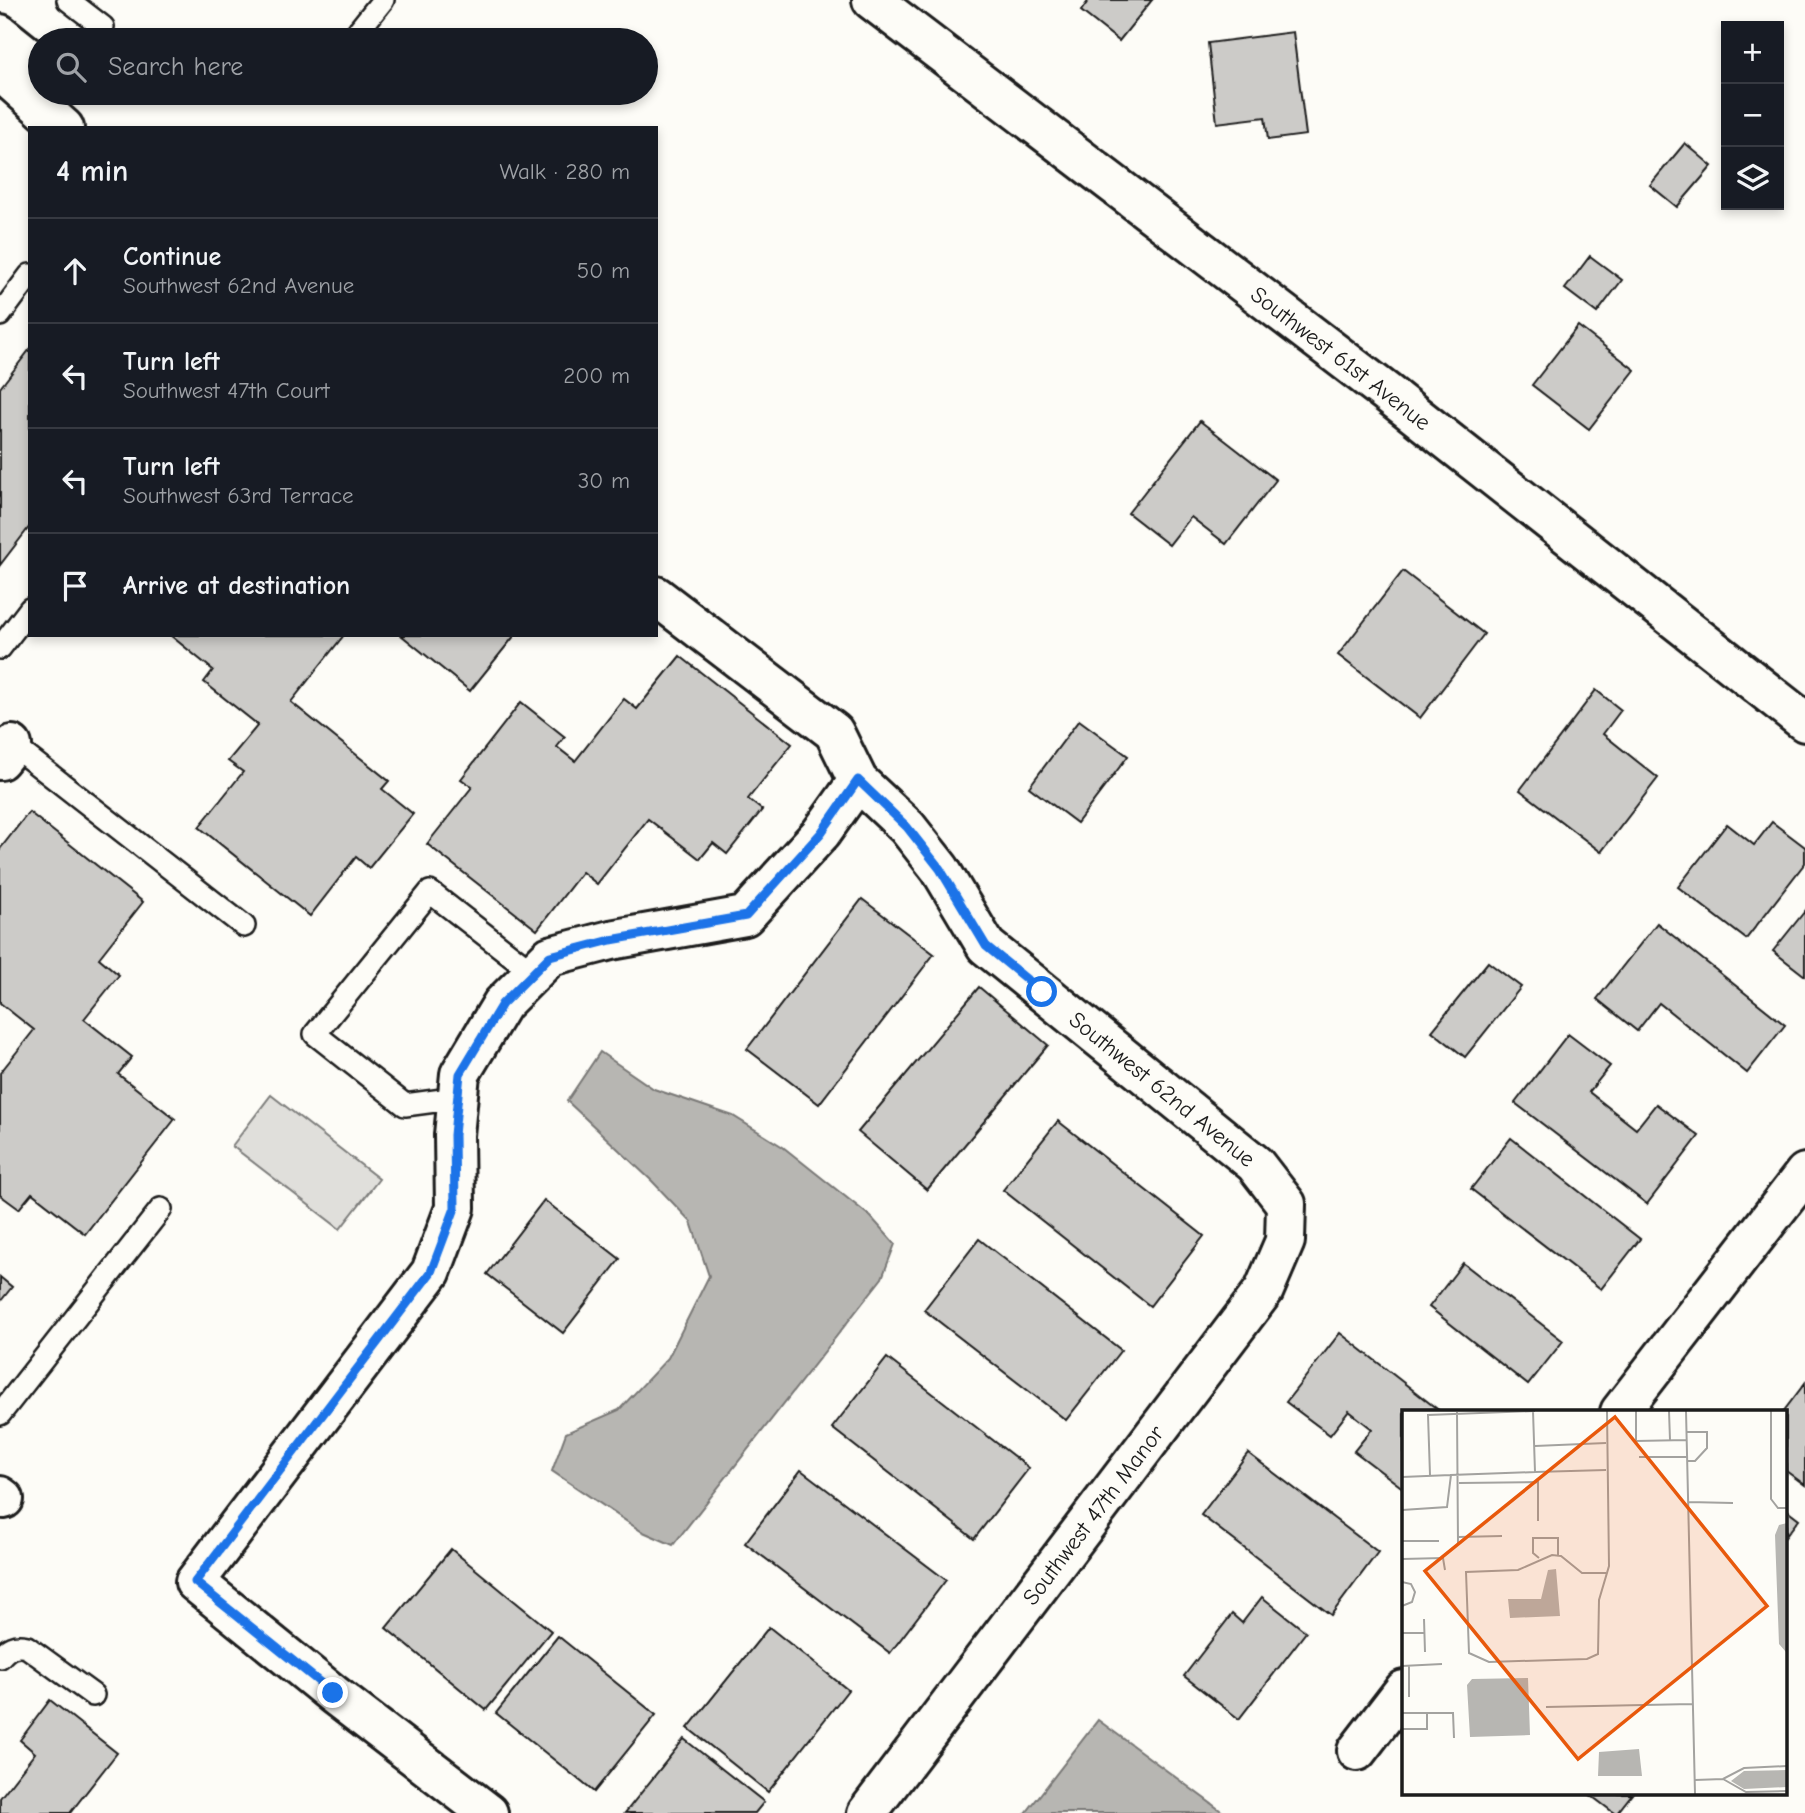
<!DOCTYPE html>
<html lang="en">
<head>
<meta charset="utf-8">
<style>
	body { margin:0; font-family:"Comic Neue",sans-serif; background:#20242c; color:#f1f3f6 }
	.controls { position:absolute; right:21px; top:21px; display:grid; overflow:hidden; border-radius:0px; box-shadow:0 4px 10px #0003 }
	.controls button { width:63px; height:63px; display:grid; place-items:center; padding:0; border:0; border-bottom:2px solid #363941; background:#171b24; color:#f1f3f6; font:35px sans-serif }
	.stop { position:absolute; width:21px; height:21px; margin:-16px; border:5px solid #1a73e8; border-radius:50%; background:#fff }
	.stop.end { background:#1a73e8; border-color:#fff; box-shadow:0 2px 7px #0008 }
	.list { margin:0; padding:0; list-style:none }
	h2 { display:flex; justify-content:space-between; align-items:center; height:91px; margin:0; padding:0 28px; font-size:30px }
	h2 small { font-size:23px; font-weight:400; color:#9ea1a6 }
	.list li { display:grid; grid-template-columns:46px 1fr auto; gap:21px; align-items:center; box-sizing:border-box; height:105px; padding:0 28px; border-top:2px solid #363941 }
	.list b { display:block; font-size:26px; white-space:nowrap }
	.list p { margin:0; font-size:23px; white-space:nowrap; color:#9ea1a6 }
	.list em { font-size:23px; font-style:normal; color:#9ea1a6 }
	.icon { flex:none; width:38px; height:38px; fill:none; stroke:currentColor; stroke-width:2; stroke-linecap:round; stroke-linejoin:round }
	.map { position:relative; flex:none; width:1805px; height:1813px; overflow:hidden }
	.search { position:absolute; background:#171b24; box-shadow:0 4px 10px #0003; left:28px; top:28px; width:630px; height:77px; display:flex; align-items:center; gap:18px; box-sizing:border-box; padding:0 24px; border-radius:38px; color:#9ea1a6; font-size:26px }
	.panel { position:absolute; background:#171b24; box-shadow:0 4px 10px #0003; left:28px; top:126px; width:630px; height:511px; border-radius:0px }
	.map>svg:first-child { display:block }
	.green { fill:#e0dfdb; stroke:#7e7e7c; stroke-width:2 }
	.water { fill:#b7b6b2; stroke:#797876; stroke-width:2 }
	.building { fill:#cccbc8; stroke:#1c1c1c; stroke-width:2 }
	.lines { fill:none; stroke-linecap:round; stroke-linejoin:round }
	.service-casing { stroke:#1c1c1c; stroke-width:26 }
	.minor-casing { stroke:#1c1c1c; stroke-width:44 }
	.tertiary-casing { stroke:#1c1c1c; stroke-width:44 }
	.service { stroke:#fdfcf7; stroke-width:21 }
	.minor { stroke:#fdfcf7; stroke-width:38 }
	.tertiary { stroke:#fdfcf7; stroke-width:38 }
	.route { stroke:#1a73e8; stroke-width:9 }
	.labels { text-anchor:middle; stroke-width:7; stroke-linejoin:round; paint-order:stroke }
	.street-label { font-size:23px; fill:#1c1c1c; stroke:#fdfcf7 }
	.inset-road { fill:none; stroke:#a3a29f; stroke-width:2 }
	.view { fill:#e8590c; fill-opacity:0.15; stroke:#e8590c; stroke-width:3.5 }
	.inset-edge { fill:none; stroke:#1c1c1c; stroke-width:3.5 }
</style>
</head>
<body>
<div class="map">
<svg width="1805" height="1813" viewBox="0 0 1805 1813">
	<rect width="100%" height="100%" fill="#fdfcf7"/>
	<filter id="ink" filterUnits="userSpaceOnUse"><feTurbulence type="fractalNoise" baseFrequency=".0143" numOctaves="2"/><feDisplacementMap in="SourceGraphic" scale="14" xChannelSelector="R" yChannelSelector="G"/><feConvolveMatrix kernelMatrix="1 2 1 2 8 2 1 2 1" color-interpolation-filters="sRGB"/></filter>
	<g filter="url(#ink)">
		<!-- green -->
		<polygon class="green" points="271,1095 379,1179 340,1229 232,1146"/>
		<!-- water -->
		<g class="water">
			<polygon points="600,1052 654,1089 733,1116 783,1147 871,1217 895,1244 882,1278 673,1545 641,1531 552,1471 566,1433 619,1410 668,1358 709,1276 691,1222 652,1181 567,1101"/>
			<polygon points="1098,1720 1224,1813 1026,1813"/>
		</g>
		<!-- building -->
		<g class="building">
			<polygon points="1089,0 1152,0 1119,41 1081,11"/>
			<polygon points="1293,32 1306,135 1268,140 1265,117 1217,123 1208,43"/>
			<polygon points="1685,143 1712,166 1677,207 1650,185"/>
			<polygon points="1590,256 1622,280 1597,313 1565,289"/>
			<polygon points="1578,326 1635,370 1589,429 1532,385"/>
			<polygon points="30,349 30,526 0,565 0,388"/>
			<polygon points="1200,421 1276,480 1226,544 1191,517 1169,545 1128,513"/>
			<polygon points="1403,571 1484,634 1420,718 1338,655"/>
			<polygon points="170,635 344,635 291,702 389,781 382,789 413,814 369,868 356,857 310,916 199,827 243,772 228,761 258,725 204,682 213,670"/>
			<polygon points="401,635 515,635 470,691"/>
			<polygon points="680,656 792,744 748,799 762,810 727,854 713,843 700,859 648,819 597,884 582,872 537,930 427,844 472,787 461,779 521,702 565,737 557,747 575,761 624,699 637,709"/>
			<polygon points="1596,690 1621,710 1603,734 1658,778 1601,852 1520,790"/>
			<polygon points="1079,720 1128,756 1077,823 1029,787"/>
			<polygon points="29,812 143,902 99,958 119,975 84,1019 132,1057 118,1074 175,1119 85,1234 32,1193 19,1209 0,1195 0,1073 34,1030 0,1003 0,849"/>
			<polygon points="1772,822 1805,847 1805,863 1746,939 1678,887 1727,824 1754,845"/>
			<polygon points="862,899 934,954 819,1104 747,1049"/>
			<polygon points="1805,911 1805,976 1773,951"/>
			<polygon points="1657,923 1785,1025 1747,1073 1659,1003 1637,1031 1597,999"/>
			<polygon points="1488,962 1521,987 1465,1057 1432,1031"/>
			<polygon points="979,987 1048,1045 927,1190 858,1132"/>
			<polygon points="1568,1034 1610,1066 1589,1092 1636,1129 1656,1104 1699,1136 1647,1204 1515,1103"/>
			<polygon points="1058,1121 1204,1236 1150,1306 1003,1190"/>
			<polygon points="1511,1138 1640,1239 1601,1289 1471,1189"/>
			<polygon points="544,1200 620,1259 563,1333 487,1274"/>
			<polygon points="979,1239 1121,1350 1066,1420 924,1310"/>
			<polygon points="1463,1263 1563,1341 1528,1385 1429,1307"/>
			<polygon points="0,1277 12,1287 0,1302"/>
			<polygon points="1340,1333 1441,1412 1404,1412 1404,1489 1354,1451 1372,1429 1349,1411 1330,1435 1286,1402"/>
			<polygon points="887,1358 1029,1468 974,1539 832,1428"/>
			<polygon points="1805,1383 1805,1485 1786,1471 1786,1412 1783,1412"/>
			<polygon points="1248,1453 1378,1552 1331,1615 1201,1515"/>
			<polygon points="801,1470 946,1580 890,1653 745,1543"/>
			<polygon points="1786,1509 1799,1519 1786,1536"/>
			<polygon points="451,1549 551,1631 486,1710 386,1628"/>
			<polygon points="1262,1597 1306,1632 1239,1719 1184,1676 1232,1614 1242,1623"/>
			<polygon points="769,1627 848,1690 768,1792 688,1728"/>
			<polygon points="558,1636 656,1715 594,1792 496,1713"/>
			<polygon points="50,1700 117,1753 70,1813 0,1813 0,1798 35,1753 20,1740"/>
			<polygon points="684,1739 764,1802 755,1813 625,1813"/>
			<polygon points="1589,1794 1632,1794 1617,1813 1614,1813"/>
		</g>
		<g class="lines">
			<!-- service casing -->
			<g class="service-casing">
				<g id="service">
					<polyline points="68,0 103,27"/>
					<polyline points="351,40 383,0"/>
					<polyline points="0,315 30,275"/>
					<polyline points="0,648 30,609"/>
					<polyline points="12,745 244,926"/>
					<polyline points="458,1098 405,1105 315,1034 430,892 534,973"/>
					<polyline points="0,1414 161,1209"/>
					<path d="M 0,1657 C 8,1648 14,1644 27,1647 L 93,1695"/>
				</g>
			</g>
			<!-- minor casing -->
			<g class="minor-casing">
				<g id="minor">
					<polyline points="0,34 30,58 30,96"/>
					<polyline points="0,71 64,128"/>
					<path id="s1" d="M 656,596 L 834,732 L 858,781 L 907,827 L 940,869 L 986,946 L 1255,1164 L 1286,1204 L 1285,1241 L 1264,1290 L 867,1813"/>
					<polyline points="0,760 12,745"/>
					<polyline points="1620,1412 1805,1173"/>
					<polyline points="0,1496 4,1499"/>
					<polyline points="1357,1751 1404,1690"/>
					<polyline points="488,1813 333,1694 195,1582 431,1272 455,1208 454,1135 460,1074 502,1004 550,956 611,940 745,916 821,833 858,781"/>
				</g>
			</g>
			<!-- tertiary casing -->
			<g class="tertiary-casing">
				<g id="tertiary">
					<path id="s2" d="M 872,0 L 1386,392 L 1805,722"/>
				</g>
			</g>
			<!-- service -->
			<use href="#service" class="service"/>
			<!-- minor -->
			<use href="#minor" class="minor"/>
			<!-- tertiary -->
			<use href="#tertiary" class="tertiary"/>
		</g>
	</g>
	<g class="lines" filter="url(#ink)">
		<!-- route -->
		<polyline class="route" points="333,1693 195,1582 431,1272 455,1208 454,1135 460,1074 502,1004 550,956 611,940 746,916 821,833 858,780 907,827 940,869 986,946 1042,992"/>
	</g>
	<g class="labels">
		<!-- street labels -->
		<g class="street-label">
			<text dy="8" stroke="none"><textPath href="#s2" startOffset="590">Southwest 61st Avenue</textPath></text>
			<text dy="8" stroke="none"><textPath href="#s1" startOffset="716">Southwest 62nd Avenue</textPath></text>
			<text transform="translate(1093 1515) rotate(-53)" y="8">Southwest 47th Manor</text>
		</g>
	</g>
	<!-- overview -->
	<g transform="translate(1402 1410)">
		<rect width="385" height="385" fill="#fdfcf7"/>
		<path d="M 385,113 L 385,242 L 384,242 L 377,234 L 373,125 L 377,115 ZM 154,159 L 158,206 L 108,208 L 106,189 L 139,189 L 146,160 ZM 126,268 L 128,325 L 68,327 L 65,275 L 70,269 ZM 237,339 L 240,366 L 196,366 L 197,342 ZM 385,360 L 385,377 L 342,379 L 329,371 L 342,361 Z" fill="#b7b6b2"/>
		<path class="inset-road" d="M 234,1 L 234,31 L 285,30M 267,1 L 268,30M 284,1 L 293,384M 369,1 L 369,89 L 376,98 L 385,98M 55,2 L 56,134M 284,22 L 305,22 L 305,38 L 293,51 L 285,51M 133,36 L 204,33M 237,47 L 285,47M 133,62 L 204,60M 28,65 L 26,5 L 133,1M 0,67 L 49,65M 57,73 L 136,72 L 136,111M 286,92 L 331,93M 0,100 L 45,97 L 49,65 L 133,62 L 131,1M 56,127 L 100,126M 0,131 L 37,131M 137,148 L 131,143 L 131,128 L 156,128 L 156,145M 0,149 L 41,148 L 43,160M 204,163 L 180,163 L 159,146 L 150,145 L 116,160 L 64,162 L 67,243 L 87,252 L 185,249 L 196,244 L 197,190 L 207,156 L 205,1M 0,172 L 9,174 L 13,182 L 10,192 L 0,196M 22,209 L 23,242M 0,223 L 23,223M 7,255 L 7,287M 0,256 L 40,254M 144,297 L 290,294M 0,303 L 51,303 L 52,328M 0,319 L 25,319 L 25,303M 321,369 L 344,382 L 385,381M 293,370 L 321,369 L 342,358 L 385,356"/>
		<path class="view" d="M 213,7 L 365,196 L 176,349 L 23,161 Z"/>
		<rect width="385" height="385" class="inset-edge"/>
	</g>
</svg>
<div class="controls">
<button>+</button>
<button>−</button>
<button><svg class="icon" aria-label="layers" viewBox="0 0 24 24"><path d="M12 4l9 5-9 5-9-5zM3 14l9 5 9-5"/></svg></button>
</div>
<div class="stop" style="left:1042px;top:992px"></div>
<div class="stop end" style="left:333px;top:1693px"></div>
<div class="search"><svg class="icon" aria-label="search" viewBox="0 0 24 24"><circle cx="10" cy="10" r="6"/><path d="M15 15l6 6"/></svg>Search here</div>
<section class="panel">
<h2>4 min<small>Walk · 280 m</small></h2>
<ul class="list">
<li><svg class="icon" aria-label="ahead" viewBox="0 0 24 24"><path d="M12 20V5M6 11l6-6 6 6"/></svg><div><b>Continue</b><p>Southwest 62nd Avenue</p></div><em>50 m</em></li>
<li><svg class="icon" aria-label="left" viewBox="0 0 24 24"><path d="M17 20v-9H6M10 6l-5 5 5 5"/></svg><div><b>Turn left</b><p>Southwest 47th Court</p></div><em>200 m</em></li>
<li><svg class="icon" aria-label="left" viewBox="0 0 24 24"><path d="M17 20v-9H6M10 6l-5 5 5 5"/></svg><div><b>Turn left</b><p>Southwest 63rd Terrace</p></div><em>30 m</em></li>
<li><svg class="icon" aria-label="arrive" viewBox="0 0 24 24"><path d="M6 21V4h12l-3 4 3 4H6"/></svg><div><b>Arrive at destination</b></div></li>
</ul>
</section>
</div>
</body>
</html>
